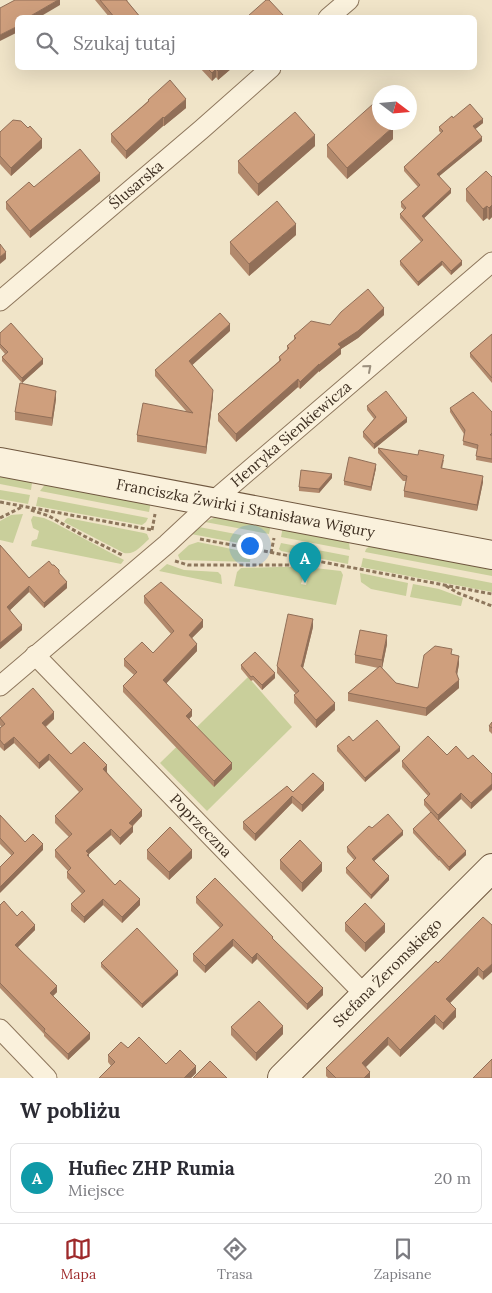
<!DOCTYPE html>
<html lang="pl">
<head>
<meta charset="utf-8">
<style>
	body { margin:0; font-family:Lora,serif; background:#f2f2f3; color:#2b2b33 }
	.compass { position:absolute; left:372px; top:85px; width:45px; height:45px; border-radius:50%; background:#fff; box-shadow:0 5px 20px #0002; rotate:106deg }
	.you { position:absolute; left:249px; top:545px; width:18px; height:18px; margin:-12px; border:4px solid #fff; border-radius:50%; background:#1a73e8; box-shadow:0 0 0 8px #1a73e833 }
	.badge { display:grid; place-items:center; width:32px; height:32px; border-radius:50%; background:#9e2a2b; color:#fff; font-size:16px; font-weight:700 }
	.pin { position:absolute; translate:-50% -41px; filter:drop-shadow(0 1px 2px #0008) }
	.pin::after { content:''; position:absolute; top:26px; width:18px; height:15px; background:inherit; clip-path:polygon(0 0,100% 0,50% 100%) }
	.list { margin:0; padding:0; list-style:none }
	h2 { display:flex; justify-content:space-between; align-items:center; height:65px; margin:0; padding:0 20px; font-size:21px }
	h2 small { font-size:16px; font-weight:400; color:#7c7c81 }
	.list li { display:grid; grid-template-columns:32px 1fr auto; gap:15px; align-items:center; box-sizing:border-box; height:70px; margin:0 10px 10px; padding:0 10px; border:1px solid #e1e1e2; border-radius:8px }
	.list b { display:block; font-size:19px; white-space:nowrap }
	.list p { margin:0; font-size:16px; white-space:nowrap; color:#7c7c81 }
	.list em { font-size:16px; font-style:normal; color:#7c7c81 }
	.icon { flex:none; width:28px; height:28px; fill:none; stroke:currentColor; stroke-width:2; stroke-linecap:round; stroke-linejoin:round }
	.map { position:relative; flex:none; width:492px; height:1078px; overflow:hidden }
	.search { position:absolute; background:#fff; box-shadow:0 5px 20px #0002; left:15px; right:15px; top:15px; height:55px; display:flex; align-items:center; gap:12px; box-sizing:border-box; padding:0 18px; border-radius:8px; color:#7c7c81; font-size:19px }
	.sheet { height:145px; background:#fff }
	nav { display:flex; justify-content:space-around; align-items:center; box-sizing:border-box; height:70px; border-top:1px solid #e1e1e2; background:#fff; font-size:14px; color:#7c7c81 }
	nav a { display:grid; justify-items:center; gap:2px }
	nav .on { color:#9e2a2b }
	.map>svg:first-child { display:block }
	.green { fill:#c9cf9b }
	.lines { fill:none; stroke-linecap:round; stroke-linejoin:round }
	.street-casing { stroke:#8d765c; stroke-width:21 }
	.secondary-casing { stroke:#6f573f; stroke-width:30 }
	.path { stroke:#8d765c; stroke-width:3; stroke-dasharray:4 2.5; stroke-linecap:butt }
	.street { stroke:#faf1dc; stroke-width:19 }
	.secondary { stroke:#faf1dc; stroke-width:28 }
	.wall { fill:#b2896c }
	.shaded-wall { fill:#916f58 }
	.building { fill:#cf9f7d; stroke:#916f58 }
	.oneway { stroke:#9c907e }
	.labels { text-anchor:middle; stroke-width:4.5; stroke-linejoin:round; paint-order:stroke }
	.street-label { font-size:15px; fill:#3d2e20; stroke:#f7eed8 }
</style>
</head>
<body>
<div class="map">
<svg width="492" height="1078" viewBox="0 0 492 1078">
	<rect width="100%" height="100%" fill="#f0e4c8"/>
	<!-- green -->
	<g class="green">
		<polygon points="0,473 29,480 32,483 31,490 0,484"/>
		<polygon points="46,483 151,501 149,512 40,491"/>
		<polygon points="0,490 30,495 28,504 0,499"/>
		<polygon points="38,497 148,518 146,522 142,525 36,506"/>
		<polygon points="23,514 13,543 0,540 0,521 11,515"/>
		<polygon points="33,516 44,518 53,522 124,560 121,564 31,546 32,541 37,539 39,531 33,528 31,520"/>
		<polygon points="218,516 271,524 269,534 205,522"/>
		<path d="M 68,518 L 144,533 L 147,534 L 149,539 C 141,546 135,555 124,553 L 64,522 L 66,519 Z"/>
		<polygon points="283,526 346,539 349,543 350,550 281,537"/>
		<polygon points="199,527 241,535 240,541 254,544 254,546 191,534"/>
		<polygon points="198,542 251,553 250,562 180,560 178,555 189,545"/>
		<polygon points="281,543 349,556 348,564 281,551 279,549"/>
		<polygon points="370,546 492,565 492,576 365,552 366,549"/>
		<polygon points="363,558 492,583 492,592 361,567"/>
		<polygon points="167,564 184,570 218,572 221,575 222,584 159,571"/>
		<polygon points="277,567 301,567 305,572 301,584 306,585 309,573 315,568 341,571 343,575 336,605 234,586 237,572 241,568"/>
		<polygon points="360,573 408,583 406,596 371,589 361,582"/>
		<polygon points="413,584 439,589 463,598 461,606 410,597"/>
		<polygon points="248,677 292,727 207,811 160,763"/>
	</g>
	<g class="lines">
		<!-- street casing -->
		<g class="street-casing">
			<g id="street">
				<polyline points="328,18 349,0"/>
				<path id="s1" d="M 0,301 L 202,129 L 271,68"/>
				<path id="s2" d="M 35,655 L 365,995"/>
				<path id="s3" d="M 0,686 L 167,544 L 212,502 L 492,262"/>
				<polyline points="0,1029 47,1078"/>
			</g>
		</g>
		<!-- secondary casing -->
		<g class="secondary-casing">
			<g id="secondary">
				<path id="s4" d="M 0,462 L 492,555"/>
				<path id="s5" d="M 282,1078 L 492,868"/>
			</g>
		</g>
		<!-- path -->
		<g class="path">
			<polyline points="0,502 152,530"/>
			<polyline points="31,510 49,516 84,536 124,556"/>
			<polyline points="0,518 22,507"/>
			<polyline points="152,530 155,514"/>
			<polyline points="200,539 492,594"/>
			<polyline points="271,553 274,538"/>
			<polyline points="175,561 188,565 308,565"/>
			<polyline points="305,578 309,560"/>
			<polyline points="446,586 458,593 492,606"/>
		</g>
		<!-- street -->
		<use href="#street" class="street"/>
		<!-- secondary -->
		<use href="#secondary" class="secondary"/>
	</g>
	<!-- wall -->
	<g class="wall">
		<polygon points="95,0 128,0 127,1 141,18 110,18"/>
		<polygon points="200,68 232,68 218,80 216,77 212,81"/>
		<polygon points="148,100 186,108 164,126 163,126 126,159 111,142 111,134 148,101"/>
		<polygon points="453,118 483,123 475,129 482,141 439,176 451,193 424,218 462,265 451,275 442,265 418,286 400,265 400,261 421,242 400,218 400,214 404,210 401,207 401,202 418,187 404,171 404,167 441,133 439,131 439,127"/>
		<polygon points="28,128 42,148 11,176 0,164 0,132"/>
		<polygon points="393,139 347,179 327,157 327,145"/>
		<polygon points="315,146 258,196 238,173 238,161"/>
		<polygon points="492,177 492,217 489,220 487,218 483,221 466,201 466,189"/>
		<polygon points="100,181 30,238 6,209 6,202 34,187"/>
		<polygon points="296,235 249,276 230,254 230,242"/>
		<polygon points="384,315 358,338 341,349 341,354 319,372 319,371 300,389 298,387 236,442 218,421 218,414 279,361 279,357 287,350 287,346 294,340 294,336 330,325"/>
		<polygon points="230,331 192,365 213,396 206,454 137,442 137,435 186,411 155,376 155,370"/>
		<polygon points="0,333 43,364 22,383 2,361 2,357 5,354 0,348"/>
		<polygon points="492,334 492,383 470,357 470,353"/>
		<polygon points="56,399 52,426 15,420 15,412"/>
		<polygon points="367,406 407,422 374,449 363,437 363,432 374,419 367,410"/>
		<polygon points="450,408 492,412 492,463 476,460 477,449 463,445 464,434 450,412"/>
		<polygon points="378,448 444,460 442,469 483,482 477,511 404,497 404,491 406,481 403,481 378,453"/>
		<polygon points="376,468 371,491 344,485 344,481"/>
		<polygon points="332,478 319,493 299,491 299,487"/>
		<polygon points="0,545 29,578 59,573 67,588 44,608 29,592 10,610 22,630 0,649"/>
		<polygon points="144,596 203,627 192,638 197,651 166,683 192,716 189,719 232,769 214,787 123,692 123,686 134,675 124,666 124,659 153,653 171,634 144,603"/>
		<polygon points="313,627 303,668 335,710 316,728 294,703 294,695 296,694 277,673 277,666"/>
		<polygon points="387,644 382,668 396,683 418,688 452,654 459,664 457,675 459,688 426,716 348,701 348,693 378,668 355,663 355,655"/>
		<polygon points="241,665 275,678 262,690 253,680 251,681 241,669"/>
		<polygon points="0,718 54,719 46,727 71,754 107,772 142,816 133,826 133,832 120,845 111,835 89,854 89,857 115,885 140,905 122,923 103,905 84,923 71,911 71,904 82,894 67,878 67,872 68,871 55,857 55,850 69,837 55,823 55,816 79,792 49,760 39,769 14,743 4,751 0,747 0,728 1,727 0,725"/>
		<polygon points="492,722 492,734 489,731 489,726"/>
		<polygon points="353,741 400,751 365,782 337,751 337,746"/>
		<polygon points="447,755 468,759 492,774 492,790 471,809 461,799 438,820 466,855 449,871 439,860 439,861 413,833 413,829 431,813 424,805 424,800 428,796 402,767 402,761"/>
		<polygon points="324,790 302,812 292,803 255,841 243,829 243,822 293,792"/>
		<polygon points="0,815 25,842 43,850 12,856 0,844"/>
		<polygon points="372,828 403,835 374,861 389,880 371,899 346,873 346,868 354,860 347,852 347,847"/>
		<polygon points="147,850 192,858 169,880 147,859"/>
		<polygon points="280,860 322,871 302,892 280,869"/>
		<polygon points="196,897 273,939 323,995 307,1010 257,959 252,964 233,946 205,973 193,961 193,954 220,928 196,903"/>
		<polygon points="0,905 17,916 35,930 18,947 57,992 53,996 90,1039 68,1060 44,1036 44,1034 0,988"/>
		<polygon points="345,923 385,932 365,952 345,931"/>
		<polygon points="492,925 483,980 478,975 450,1003 456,1017 443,1030 435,1023 400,1057 388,1045 365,1067 370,1078 328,1078 326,1076 326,1068 438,963"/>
		<polygon points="101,963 178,975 142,1008 101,967"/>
		<polygon points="231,1027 283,1034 256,1061 231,1035"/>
		<polygon points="128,1048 166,1064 196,1073 191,1078 99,1078 111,1066 108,1062 108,1055"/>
	</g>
	<!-- shaded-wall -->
	<g class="shaded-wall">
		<polygon points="58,0 60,0 60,5 38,18 27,18"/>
		<polygon points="18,26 18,32 0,41 0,35"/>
		<polygon points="223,68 232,68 218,80 218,71"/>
		<polygon points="216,69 216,77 212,81 212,73"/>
		<polygon points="186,99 186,108 164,126 164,118"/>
		<polygon points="163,117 163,126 126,159 126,151"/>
		<polygon points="483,119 483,123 473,131 473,126"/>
		<polygon points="393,127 393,139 347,179 347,168"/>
		<polygon points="315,135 315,146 258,196 258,184"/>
		<polygon points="482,137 482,141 437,178 437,174"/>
		<polygon points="42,139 42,148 11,176 11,168"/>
		<polygon points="100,173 100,181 30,238 30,231"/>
		<polygon points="451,189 451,193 422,220 422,216"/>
		<polygon points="492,205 492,217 489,220 489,208"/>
		<polygon points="487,206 487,218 483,221 483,209"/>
		<polygon points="296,224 296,235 249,276 249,264"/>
		<polygon points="6,252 6,259 0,264 0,257"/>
		<polygon points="442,261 442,265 418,286 418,282"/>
		<polygon points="462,261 462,265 451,275 451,271"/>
		<polygon points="384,308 384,315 358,338 341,349 341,354 319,372 319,365 338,344"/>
		<polygon points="230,324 230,331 189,368 189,361"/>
		<polygon points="43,359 43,364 22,383 22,378"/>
		<polygon points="319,364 319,371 300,389 300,382"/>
		<polygon points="298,379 298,387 236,442 236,434"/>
		<polygon points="213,390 213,396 206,454 206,447"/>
		<polygon points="56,391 56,399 52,426 52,418"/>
		<polygon points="407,418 407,422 374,449 374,444"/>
		<polygon points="376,464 376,468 371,491 371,487"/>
		<polygon points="332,474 332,478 319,493 319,489"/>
		<polygon points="483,476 483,482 477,511 477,505"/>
		<polygon points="67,582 67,588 44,608 44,603"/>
		<polygon points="29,586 29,592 7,613 7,607"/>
		<polygon points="313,619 313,627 302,672 301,666"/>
		<polygon points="203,620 203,627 189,641 189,635"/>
		<polygon points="22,625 22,630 0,649 0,643"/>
		<polygon points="387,635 387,644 382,669 382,660"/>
		<polygon points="197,644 197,651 163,687 163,680"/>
		<polygon points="459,656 459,664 456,680 456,672"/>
		<polygon points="275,673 275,678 262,690 262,685"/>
		<polygon points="459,680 459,688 426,716 426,708"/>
		<polygon points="335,703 335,710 316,728 316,720"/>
		<polygon points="192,710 192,716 186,722 186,716"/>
		<polygon points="54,712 54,719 42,729 42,723"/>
		<polygon points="14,737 14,743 4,751 4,745"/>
		<polygon points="400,747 400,751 365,782 365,778"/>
		<polygon points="49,754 49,760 39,769 39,763"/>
		<polygon points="232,763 232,769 214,787 214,781"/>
		<polygon points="107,765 107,772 103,775 103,769"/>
		<polygon points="324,783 324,790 302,812 302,805"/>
		<polygon points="492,784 492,789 471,809 471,803"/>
		<polygon points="461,793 461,799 438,821 438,815"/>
		<polygon points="292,796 292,803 255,841 255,834"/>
		<polygon points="142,810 142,816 129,829 129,823"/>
		<polygon points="133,826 133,832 120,845 120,838"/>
		<polygon points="111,829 111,835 89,854 89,860 86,851"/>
		<polygon points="403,831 403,835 372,863 372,859"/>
		<polygon points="43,844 43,850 0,893 0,887"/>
		<polygon points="192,850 192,858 169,880 169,872"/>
		<polygon points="466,851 466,855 449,871 449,867"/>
		<polygon points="322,863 322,871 302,892 302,883"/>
		<polygon points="389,876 389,880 371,899 371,895"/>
		<polygon points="103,899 103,905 84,923 84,917"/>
		<polygon points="140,899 140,905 122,923 122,917"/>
		<polygon points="385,924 385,932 365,952 365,943"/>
		<polygon points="35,925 35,930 15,950 15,945"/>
		<polygon points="233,939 233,946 205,973 205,966"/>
		<polygon points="257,953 257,959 252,964 252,958"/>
		<polygon points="492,964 492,972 483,980 483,972"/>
		<polygon points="478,967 478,975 446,1007 446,999"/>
		<polygon points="178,971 178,975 142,1008 142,1004"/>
		<polygon points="57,986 57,992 50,999 50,993"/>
		<polygon points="323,988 323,995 307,1010 307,1004"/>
		<polygon points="456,1009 456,1017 443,1030 443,1023"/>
		<polygon points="435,1015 435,1023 400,1057 400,1050"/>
		<polygon points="283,1026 283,1034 256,1061 256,1053"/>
		<polygon points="90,1033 90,1039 68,1060 68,1054"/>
		<polygon points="388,1037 388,1045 362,1071 362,1063"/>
		<polygon points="196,1066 196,1073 191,1078 184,1078"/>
		<polygon points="370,1072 370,1078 364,1078"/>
	</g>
	<!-- building -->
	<g class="building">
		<polygon points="15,0 58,0 27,18 18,18 18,26 0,35 0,8"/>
		<polygon points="100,0 126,0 141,18 115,18"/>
		<polygon points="266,0 269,0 284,16 282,18 249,18 248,16"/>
		<polygon points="207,68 223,68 218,71 216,69 212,73"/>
		<polygon points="170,80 186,99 164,118 163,117 126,151 111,134 149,101 148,100"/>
		<polygon points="373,104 380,111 380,122 389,122 393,127 347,168 327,145"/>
		<polygon points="470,104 483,119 473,126 482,137 437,174 451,189 422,216 462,261 451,271 442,261 418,282 400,261 423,240 400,214 406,208 401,202 420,185 404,167 443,131 439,127 452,116 453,118"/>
		<polygon points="295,112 315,135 258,184 238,161"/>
		<polygon points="13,120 21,121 28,128 30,126 42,139 11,168 0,156 0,132"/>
		<polygon points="80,149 100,173 30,231 6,202 29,182 34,187"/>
		<polygon points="486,171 492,177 492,205 489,208 487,206 483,209 466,189"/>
		<polygon points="277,201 296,224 249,264 230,242"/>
		<polygon points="0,244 6,252 0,257"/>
		<polygon points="368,289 384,308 358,331 338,344 341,347 319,365 319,364 300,382 298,379 236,434 218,414 281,360 279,357 289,348 287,346 296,338 294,336 311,321 330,325 341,312"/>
		<polygon points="220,313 230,324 189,361 213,390 206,447 137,435 143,403 193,413 155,370"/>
		<polygon points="11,323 43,359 22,378 2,357 8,352 0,344 0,333"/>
		<polygon points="492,334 492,378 470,353"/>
		<polygon points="20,383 56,391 52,418 15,412"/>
		<polygon points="386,391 407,418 374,444 363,432 376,417 367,406"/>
		<polygon points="473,392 492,412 492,433 490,435 492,435 492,459 476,456 478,445 463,441 465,430 450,408"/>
		<polygon points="378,448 418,455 419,450 444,455 441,468 483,476 477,505 404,491 407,476 403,475"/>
		<polygon points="349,457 376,464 371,487 344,481"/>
		<polygon points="301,470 332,474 319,489 299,487"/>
		<polygon points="0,545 29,578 49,561 52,565 54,565 59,570 59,573 67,582 44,603 29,586 7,607 22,625 0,643"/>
		<polygon points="161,582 203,620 189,635 197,644 163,680 192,710 186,716 232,763 214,781 123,686 137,672 124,659 142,642 153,653 174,631 144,596"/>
		<polygon points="288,614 313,619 302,664 301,666 335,703 316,720 294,695 299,691 277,666"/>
		<polygon points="360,630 387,635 382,660 355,655"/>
		<polygon points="435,646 452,649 451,654 459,656 456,672 459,680 426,708 348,693 380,666 396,683 418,688 424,655"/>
		<polygon points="255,652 275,673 262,685 253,676 251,677 241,665"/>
		<polygon points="33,688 54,712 42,723 71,754 84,742 107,765 103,769 142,810 129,823 133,826 120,838 111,829 86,851 89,854 87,855 115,885 120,880 140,899 122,917 103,899 84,917 71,904 85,891 67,872 71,868 55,850 72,834 55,816 83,789 49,754 39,763 14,737 4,745 0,740 0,728 5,724 0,718"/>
		<polygon points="377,720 400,747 365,778 337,746 349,736 353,741"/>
		<polygon points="492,722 492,728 489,726"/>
		<polygon points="428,736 447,755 456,746 468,759 473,755 492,774 492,784 471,803 461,793 438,815 424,800 430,794 402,761"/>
		<polygon points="313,773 324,783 302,805 292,796 255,834 243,822 287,786 293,792"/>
		<polygon points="431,812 466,851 449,867 439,856 439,857 413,829"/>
		<polygon points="388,814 403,831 372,859 389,876 371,895 346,868 356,858 347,847 369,826 372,828"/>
		<polygon points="0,815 25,842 33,834 43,844 0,887 0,867 14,853 0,838"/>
		<polygon points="170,827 192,850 169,872 147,850"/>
		<polygon points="300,840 322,863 302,883 280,860"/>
		<polygon points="215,878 273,937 272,938 323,988 307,1004 257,953 252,958 233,939 205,966 193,954 223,925 196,897"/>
		<polygon points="4,901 17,916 22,911 35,925 15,945 57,986 50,993 90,1033 68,1054 44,1031 45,1029 0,983 0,905"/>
		<polygon points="365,903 385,924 365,943 345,923"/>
		<polygon points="483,917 492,925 492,964 483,972 478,967 446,999 456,1009 443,1023 435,1015 400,1050 388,1037 362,1063 370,1072 364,1078 336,1078 326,1068 436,961 438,963"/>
		<polygon points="137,928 178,971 142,1004 101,963"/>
		<polygon points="259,1001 283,1026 256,1053 231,1027"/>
		<polygon points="139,1037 166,1064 180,1050 196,1066 184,1078 99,1078 115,1062 108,1055 121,1042 128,1048"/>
		<polygon points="492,1059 492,1078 473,1078"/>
		<polygon points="210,1061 227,1078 193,1078"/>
	</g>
	<!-- one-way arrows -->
	<defs><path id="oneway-chevron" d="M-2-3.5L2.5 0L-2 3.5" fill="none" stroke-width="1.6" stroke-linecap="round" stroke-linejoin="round" transform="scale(1.25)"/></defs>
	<use class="oneway" href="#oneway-chevron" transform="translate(368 368) rotate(-41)"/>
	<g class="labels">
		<!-- street labels -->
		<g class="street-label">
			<text dy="5" stroke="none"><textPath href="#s1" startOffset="179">Ślusarska</textPath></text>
			<text dy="5" stroke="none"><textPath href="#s3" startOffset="385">Henryka Sienkiewicza</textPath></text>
			<text dy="5" stroke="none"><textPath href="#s4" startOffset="250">Franciszka Żwirki i Stanisława Wigury</textPath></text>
			<text dy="5" stroke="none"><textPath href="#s2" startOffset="238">Poprzeczna</textPath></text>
			<text dy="5" stroke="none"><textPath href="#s5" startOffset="149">Stefana Żeromskiego</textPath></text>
		</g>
	</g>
</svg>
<svg class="compass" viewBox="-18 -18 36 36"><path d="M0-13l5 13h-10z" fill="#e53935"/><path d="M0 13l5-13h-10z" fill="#7c7c81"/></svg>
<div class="you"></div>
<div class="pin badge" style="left:305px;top:583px;background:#0f9aa8">A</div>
<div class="search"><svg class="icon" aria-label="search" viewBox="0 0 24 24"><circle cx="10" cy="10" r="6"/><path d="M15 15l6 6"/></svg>Szukaj tutaj</div>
</div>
<section class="sheet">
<h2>W pobliżu<small></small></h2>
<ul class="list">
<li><span class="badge" style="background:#0f9aa8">A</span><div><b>Hufiec ZHP Rumia</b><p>Miejsce</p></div><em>20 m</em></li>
</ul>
</section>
<nav>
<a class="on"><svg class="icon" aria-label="map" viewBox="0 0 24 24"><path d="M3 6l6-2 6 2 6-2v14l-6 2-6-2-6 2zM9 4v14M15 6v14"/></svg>Mapa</a>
<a><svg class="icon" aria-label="directions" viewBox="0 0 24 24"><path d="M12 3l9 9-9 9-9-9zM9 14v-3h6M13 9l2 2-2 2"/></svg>Trasa</a>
<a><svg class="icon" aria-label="saved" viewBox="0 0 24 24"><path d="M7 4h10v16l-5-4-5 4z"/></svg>Zapisane</a>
</nav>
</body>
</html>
